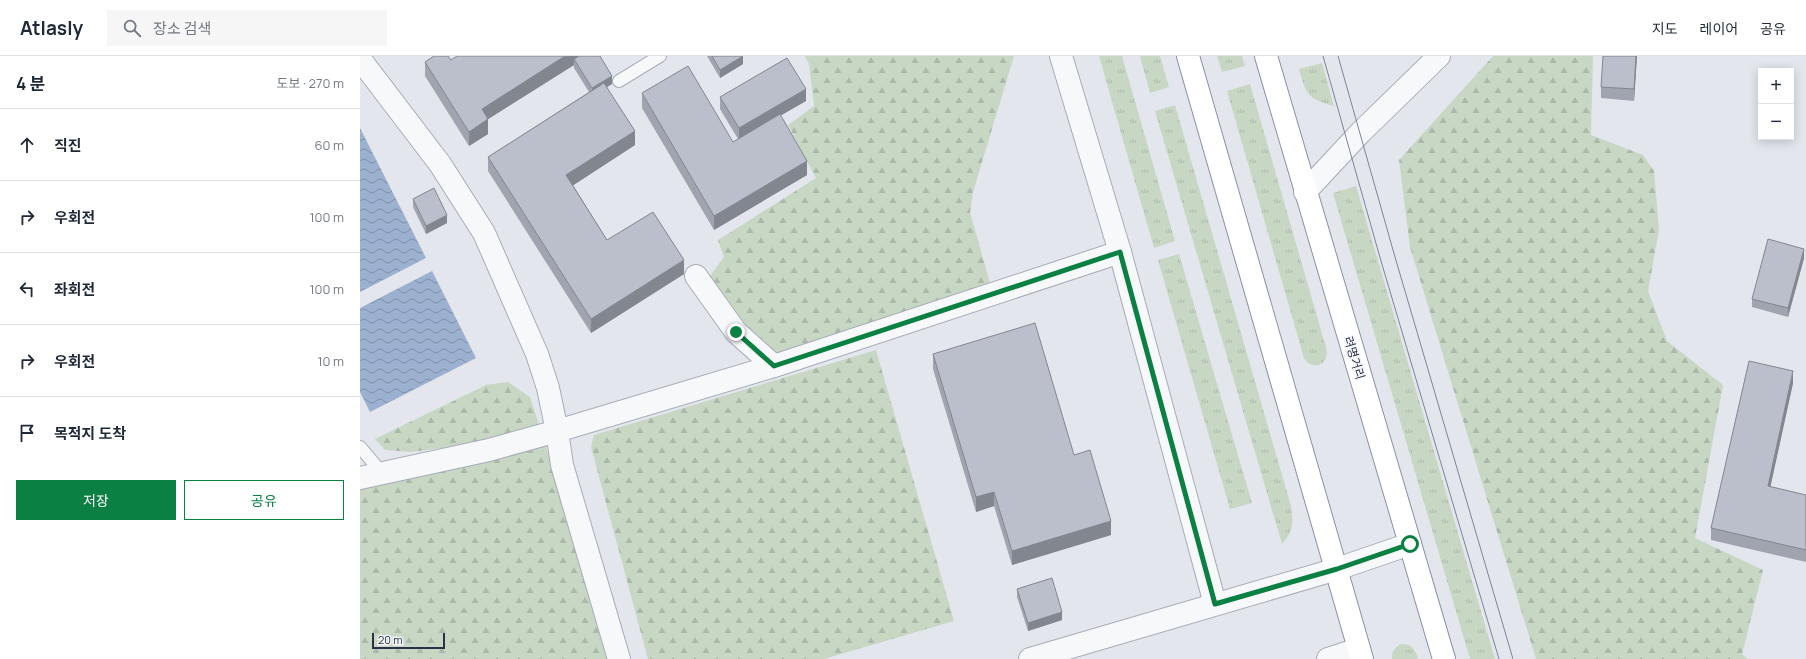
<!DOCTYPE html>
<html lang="ko">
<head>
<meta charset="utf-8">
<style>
	body { margin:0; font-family:Manrope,"Noto Sans KR",sans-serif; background:#f6f6f7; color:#1f2937 }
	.controls { position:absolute; right:12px; top:12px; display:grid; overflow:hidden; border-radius:0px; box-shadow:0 2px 10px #0003 }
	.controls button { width:36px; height:36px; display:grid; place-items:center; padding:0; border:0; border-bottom:1px solid #e0e1e3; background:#fff; color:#1f2937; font:20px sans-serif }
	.scale { position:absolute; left:12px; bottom:10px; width:73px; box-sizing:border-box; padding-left:4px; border:2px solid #293247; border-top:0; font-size:11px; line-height:14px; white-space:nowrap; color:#293247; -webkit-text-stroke:3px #f4f5f9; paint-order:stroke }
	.stop { position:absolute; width:12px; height:12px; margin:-9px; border:3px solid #0b8043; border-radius:50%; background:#fff }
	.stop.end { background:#0b8043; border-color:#fff; box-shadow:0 1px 4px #0008 }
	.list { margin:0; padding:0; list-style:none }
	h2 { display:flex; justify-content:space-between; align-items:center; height:52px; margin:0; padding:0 16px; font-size:17px }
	h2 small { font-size:13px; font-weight:400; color:#747a83 }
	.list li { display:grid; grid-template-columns:26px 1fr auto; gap:12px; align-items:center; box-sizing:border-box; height:72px; padding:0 16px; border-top:1px solid #e0e1e3 }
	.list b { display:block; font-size:15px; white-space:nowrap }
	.list em { font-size:13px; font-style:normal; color:#747a83 }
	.actions { display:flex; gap:8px; padding:12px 16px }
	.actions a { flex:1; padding:9px 0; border:1px solid #0b8043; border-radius:0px; text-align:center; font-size:14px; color:#0b8043 }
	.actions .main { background:#0b8043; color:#fff }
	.icon { flex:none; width:22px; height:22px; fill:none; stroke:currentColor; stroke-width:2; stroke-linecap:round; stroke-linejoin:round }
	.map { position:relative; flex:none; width:1446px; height:603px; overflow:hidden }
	header { display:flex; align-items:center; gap:24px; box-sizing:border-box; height:56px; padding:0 20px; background:#fff; border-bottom:1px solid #e0e1e3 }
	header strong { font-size:19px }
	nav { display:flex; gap:22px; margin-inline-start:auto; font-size:14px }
	.search { width:280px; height:36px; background:#f6f6f7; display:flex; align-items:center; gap:10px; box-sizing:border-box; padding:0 14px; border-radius:0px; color:#747a83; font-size:15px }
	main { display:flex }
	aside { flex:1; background:#fff }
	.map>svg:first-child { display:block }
	.grass { fill:url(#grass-tufts) }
	.forest { fill:url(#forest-firs) }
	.water { fill:url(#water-waves) }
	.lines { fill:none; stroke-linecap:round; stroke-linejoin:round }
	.service-casing { stroke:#a7acb8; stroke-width:14 }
	.minor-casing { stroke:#a7acb8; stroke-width:24 }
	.tertiary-casing { stroke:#a7acb8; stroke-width:24 }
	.trunk-casing { stroke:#8992a5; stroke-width:24 }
	.service { stroke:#f7f8fa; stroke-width:12 }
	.minor { stroke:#f7f8fa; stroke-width:22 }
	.tertiary { stroke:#f7f8fa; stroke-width:22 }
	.trunk { stroke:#fff; stroke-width:22 }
	.tram { stroke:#7b8498; stroke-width:1 }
	.wall { fill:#a0a4af }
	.shaded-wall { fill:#82868e }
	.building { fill:#babfcb; stroke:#82868e }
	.route { stroke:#0b8043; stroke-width:5 }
	.labels { text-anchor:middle; stroke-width:3; stroke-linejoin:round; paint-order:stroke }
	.street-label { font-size:12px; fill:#293247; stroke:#f4f5f9 }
</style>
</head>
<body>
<header>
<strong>Atlasly</strong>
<div class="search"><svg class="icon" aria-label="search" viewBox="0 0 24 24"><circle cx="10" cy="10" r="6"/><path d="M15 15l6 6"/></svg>장소 검색</div>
<nav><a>지도</a><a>레이어</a><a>공유</a></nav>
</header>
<main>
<aside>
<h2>4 분<small>도보 · 270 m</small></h2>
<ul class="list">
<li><svg class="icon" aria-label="ahead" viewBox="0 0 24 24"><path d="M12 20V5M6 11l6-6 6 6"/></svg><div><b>직진</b></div><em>60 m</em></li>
<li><svg class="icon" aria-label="right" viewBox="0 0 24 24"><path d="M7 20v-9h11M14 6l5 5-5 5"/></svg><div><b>우회전</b></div><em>100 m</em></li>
<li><svg class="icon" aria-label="left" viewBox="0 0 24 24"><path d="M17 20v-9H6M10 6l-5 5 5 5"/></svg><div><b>좌회전</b></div><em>100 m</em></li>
<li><svg class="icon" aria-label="right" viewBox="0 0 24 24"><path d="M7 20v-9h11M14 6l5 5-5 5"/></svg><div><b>우회전</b></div><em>10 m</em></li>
<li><svg class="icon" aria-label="arrive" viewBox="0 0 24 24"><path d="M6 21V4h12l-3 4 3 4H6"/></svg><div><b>목적지 도착</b></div></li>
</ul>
<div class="actions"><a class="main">저장</a><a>공유</a></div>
</aside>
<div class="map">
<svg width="1446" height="603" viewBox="0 0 1446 603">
	<defs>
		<pattern id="grass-tufts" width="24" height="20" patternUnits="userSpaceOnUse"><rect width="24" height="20" fill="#c7d7c4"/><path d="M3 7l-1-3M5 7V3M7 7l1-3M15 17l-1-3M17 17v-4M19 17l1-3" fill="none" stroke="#abb9aa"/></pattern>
		<pattern id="forest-firs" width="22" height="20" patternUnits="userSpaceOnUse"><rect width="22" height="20" fill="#c7d7c4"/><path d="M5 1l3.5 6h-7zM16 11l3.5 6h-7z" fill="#abb9aa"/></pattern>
		<pattern id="water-waves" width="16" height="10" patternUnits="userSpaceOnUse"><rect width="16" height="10" fill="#9cb1cf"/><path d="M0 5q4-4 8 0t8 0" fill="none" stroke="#7f91aa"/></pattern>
	</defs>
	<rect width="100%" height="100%" fill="#e3e6ed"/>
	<!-- grass -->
	<g class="grass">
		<polygon points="739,0 762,0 815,185 794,192"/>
		<polygon points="780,0 800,0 809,31 790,37"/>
		<polygon points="857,0 882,0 885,10 862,16"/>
		<path d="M 962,7 L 974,50 C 947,42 947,40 939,13 Z"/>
		<path d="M 890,28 L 967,295 C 967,310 952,315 944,302 L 867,35 Z"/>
		<path d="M 815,49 L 931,450 C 933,467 934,475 922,488 L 795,55 Z"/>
		<polygon points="996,130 1135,603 1110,603 973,137"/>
		<polygon points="819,198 892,447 870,453 798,204"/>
		<path d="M 1041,588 C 1052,588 1055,593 1058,603 L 1032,603 C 1032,595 1034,592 1041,588 Z"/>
	</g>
	<!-- forest -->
	<g class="forest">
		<polygon points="445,0 654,0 613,136 610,156 630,227 422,297 411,295 386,269 350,220 364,201 358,184 456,122 428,69 454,50 449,8"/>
		<polygon points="1133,0 1233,0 1231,79 1283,99 1294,115 1299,174 1288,235 1307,285 1363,329 1335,482 1403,514 1382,598 1388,603 1176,603 1050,191 1039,104"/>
		<polygon points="516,294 594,565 464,603 288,603 231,391 234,379"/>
		<polygon points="148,326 170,341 179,369 129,384 82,392 51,396 25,394 15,383 126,329"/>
		<polygon points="185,387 248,603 0,603 0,431 40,425"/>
	</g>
	<!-- water -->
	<g class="water">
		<polygon points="0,72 66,202 0,236"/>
		<polygon points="72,215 116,302 10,356 0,336 0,252"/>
	</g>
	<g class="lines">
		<!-- service casing -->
		<g class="service-casing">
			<g id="service">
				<polyline points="259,25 300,0"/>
				<polyline points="0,391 22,417"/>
			</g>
		</g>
		<!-- minor casing -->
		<g class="minor-casing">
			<g id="minor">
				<polyline points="701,0 760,196 855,548"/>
				<polyline points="0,3 80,108 124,177 177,298 188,332 197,375 202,409 259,603"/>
				<polyline points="336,220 376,276 414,310"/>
				<polyline points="0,422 129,394 197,375 414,310 760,196"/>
				<polyline points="670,603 977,513 1050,488"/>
				<polyline points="968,603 999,593"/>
			</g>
		</g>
		<!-- tertiary casing -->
		<g class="tertiary-casing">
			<polyline id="tertiary" points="945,136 1000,77 1079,0"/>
		</g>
		<!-- trunk casing -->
		<g class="trunk-casing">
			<g id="trunk">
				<polyline points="828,0 1002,603"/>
				<polyline points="906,0 1084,603"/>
			</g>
		</g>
		<!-- service -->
		<use href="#service" class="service"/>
		<!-- minor -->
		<use href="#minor" class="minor"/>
		<!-- tertiary -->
		<use href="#tertiary" class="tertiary"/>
		<!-- trunk -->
		<use href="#trunk" class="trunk"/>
		<!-- tram -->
		<g class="tram">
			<polyline points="963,0 1021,205 1139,603"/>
			<polyline points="978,0 1035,201 1153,603"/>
		</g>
	</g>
	<!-- wall -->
	<g class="wall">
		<polygon points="240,0 252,28 247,31 275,89 213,129 247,184 324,218 231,277 128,115 128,101 229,36 214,12 214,9 128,63 128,78 109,90 65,20 65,6 91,4"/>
		<polygon points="347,0 383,0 383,8 360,22"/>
		<polygon points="1277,0 1274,45 1241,42 1241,31"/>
		<polygon points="282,37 373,86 378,83 360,53 360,41 446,45 420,59 447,119 354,174 282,52"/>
		<polygon points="53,143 87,167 66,178 53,151"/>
		<polygon points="1444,202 1428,261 1392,251 1392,243"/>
		<polygon points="573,298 714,399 751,479 652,509 634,450 616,456 573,313"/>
		<polygon points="1433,327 1410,431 1446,439 1446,506 1351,484 1351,472"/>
		<polygon points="657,533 702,564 668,575 657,541"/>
	</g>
	<!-- shaded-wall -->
	<g class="shaded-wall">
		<polygon points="205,0 222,0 214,3 214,9 122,67 122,53"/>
		<polygon points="383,0 383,8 360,22 360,14"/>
		<polygon points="1276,0 1277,0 1274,45 1274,33"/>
		<polygon points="252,20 252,28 232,40 232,32"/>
		<polygon points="446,33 446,45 379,84 379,72"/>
		<polygon points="128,63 128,78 109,90 109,76"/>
		<polygon points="275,75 275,89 206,134 206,119"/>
		<polygon points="447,105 447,119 354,174 354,160"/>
		<polygon points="87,159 87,167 66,178 66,170"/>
		<polygon points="1444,193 1444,202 1428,261 1428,252"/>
		<polygon points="324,204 324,218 231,277 231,263"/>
		<polygon points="1433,315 1433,327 1408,442 1408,430"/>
		<polygon points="634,436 634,450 616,456 616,441"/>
		<polygon points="751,465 751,479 652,509 652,495"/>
		<polygon points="702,556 702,564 668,575 668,567"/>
	</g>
	<!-- building -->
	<g class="building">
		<polygon points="74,0 88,0 91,4 97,0 205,0 122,53 128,63 109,76 65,6"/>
		<polygon points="219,0 240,0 252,20 232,32 214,3"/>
		<polygon points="352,0 383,0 360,14"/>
		<polygon points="1243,0 1276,0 1274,33 1241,31"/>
		<polygon points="427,2 446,33 379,72 360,41"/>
		<polygon points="328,10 373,86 420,58 447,105 354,160 282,37"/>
		<polygon points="244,27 275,75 206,119 247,184 293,156 324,204 231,263 128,101"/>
		<polygon points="74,132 87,159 66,170 53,143"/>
		<polygon points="1408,183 1444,193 1428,252 1392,243"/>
		<polygon points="675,267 714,399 730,394 751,465 652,495 634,436 616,441 573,298"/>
		<polygon points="1389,305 1433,315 1408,430 1446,439 1446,494 1351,472"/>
		<polygon points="692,522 702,556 668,567 657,533"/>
	</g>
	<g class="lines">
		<!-- route -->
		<polyline class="route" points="376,276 414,310 760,196 855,548 977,513 1050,488"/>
	</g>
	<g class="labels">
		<!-- street labels -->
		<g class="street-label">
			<text transform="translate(994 302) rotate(73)" y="4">려명거리</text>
		</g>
	</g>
</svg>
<div class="controls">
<button>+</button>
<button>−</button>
</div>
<div class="scale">20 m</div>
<div class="stop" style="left:1050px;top:488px"></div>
<div class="stop end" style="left:376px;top:276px"></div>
</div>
</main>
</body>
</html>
